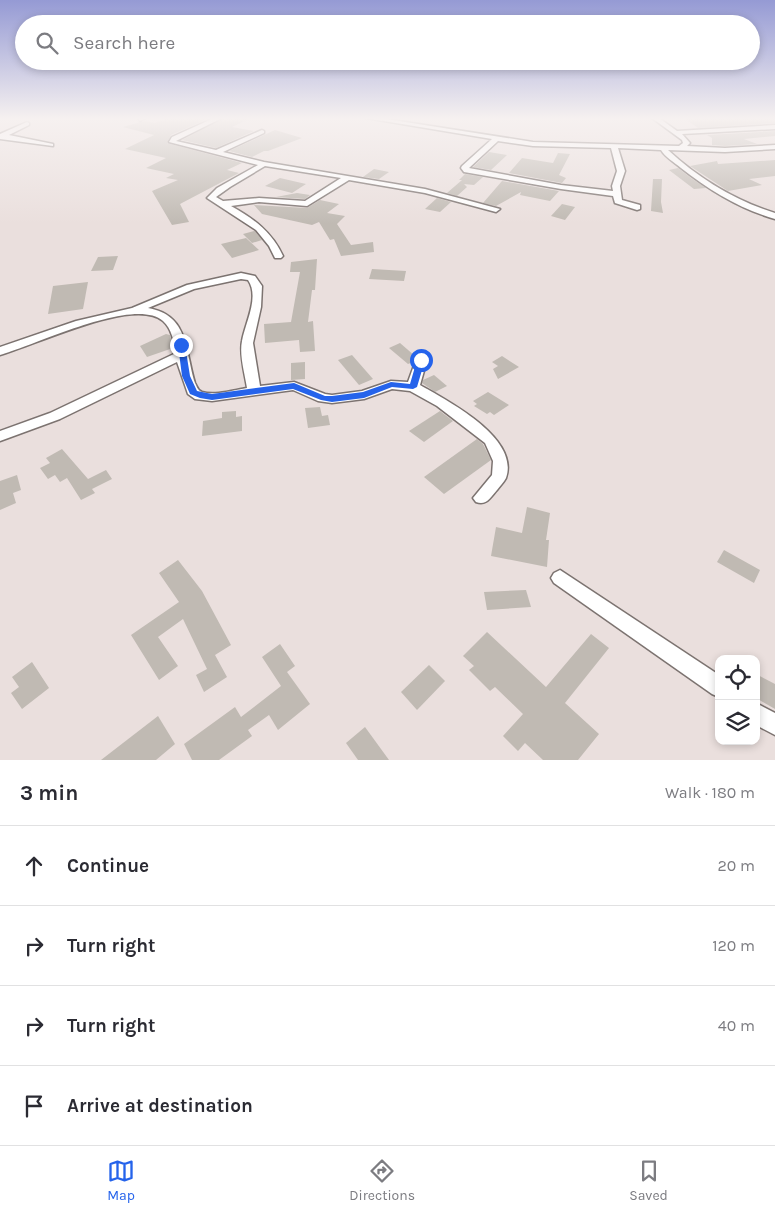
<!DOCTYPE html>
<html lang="en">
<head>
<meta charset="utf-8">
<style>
	body { margin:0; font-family:Karla,sans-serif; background:#f2f2f3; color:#2b2b33 }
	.controls { position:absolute; right:15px; bottom:15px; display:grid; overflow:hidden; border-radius:10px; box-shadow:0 2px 8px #0003 }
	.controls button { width:45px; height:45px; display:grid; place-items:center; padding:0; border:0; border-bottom:1px solid #e1e1e2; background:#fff; color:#2b2b33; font:25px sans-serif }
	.stop { position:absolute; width:15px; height:15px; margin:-11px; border:4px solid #2563eb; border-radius:50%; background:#fff }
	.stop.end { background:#2563eb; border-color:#fff; box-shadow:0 1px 5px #0008 }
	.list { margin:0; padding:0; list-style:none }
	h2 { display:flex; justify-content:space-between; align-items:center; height:65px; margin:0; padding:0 20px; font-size:21px }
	h2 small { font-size:16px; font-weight:400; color:#7c7c81 }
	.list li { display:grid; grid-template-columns:32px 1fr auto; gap:15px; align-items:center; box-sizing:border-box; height:80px; padding:0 20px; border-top:1px solid #e1e1e2 }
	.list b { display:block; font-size:19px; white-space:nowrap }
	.list em { font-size:16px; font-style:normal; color:#7c7c81 }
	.icon { flex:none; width:28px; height:28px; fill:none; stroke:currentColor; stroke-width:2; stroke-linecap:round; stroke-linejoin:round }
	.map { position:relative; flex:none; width:775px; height:760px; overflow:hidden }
	.search { position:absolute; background:#fff; box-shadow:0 2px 8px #0003; left:15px; right:15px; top:15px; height:55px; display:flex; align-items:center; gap:12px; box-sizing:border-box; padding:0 18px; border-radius:28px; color:#7c7c81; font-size:19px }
	.sheet { height:385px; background:#fff }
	nav { display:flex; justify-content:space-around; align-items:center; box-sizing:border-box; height:70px; border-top:1px solid #e1e1e2; background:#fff; font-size:14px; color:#7c7c81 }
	nav a { display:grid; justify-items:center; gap:2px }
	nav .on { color:#2563eb }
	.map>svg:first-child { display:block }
	.building { fill:#c0bab3 }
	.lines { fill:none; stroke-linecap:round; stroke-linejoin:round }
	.minor-casing { stroke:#7c7370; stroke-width:3 }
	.minor { fill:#fff; fill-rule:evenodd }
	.route { fill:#2563eb }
</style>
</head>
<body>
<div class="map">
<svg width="775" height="760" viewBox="0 0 775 760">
	<rect width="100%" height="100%" fill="#eadfdd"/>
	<!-- building -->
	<g class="building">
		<polygon points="167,118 188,119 210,118 171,135 167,143 242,163 227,170 239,173 180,204 189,222 172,225 152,191 178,180 166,178 174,174 146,168 166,158 125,149 154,135 123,127 144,121 155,123"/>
		<polygon points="224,118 251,118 232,127 254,131 216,148 182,140"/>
		<polygon points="684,118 775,119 775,123 698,128"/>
		<polygon points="275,130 302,138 268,151 264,151 252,157 229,151"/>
		<polygon points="775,131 775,136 744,139 757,144 725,146 712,145 712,138 707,135"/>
		<polygon points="489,152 507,155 491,170 473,167"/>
		<polygon points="558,153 570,154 559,175 566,178 562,183 509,173 522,158 553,163"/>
		<polygon points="775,160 775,176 749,179 762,185 728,191 690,166 717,161 718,164"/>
		<polygon points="678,168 691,178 706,188 694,189 669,170"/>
		<polygon points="374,169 389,172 379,179 363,177"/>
		<polygon points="465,174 483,177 474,185 464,184 467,187 457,196 447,193 462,180 459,180"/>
		<polygon points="280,178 306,184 292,193 265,186"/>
		<polygon points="653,179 662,179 661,202 663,213 651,211"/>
		<polygon points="502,181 559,191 550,201 520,195 521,192 496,206 483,203"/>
		<polygon points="297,193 310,195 305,199 276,197"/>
		<polygon points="437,198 451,202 440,212 425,209"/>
		<polygon points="320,200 339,204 327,213 345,216 337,224 351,245 373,242 374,252 341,256 334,239 330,240 319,222 312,225 262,214 254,205 307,208"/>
		<polygon points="562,204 575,207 565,220 551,216"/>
		<polygon points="254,231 255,231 262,240 252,243 243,234"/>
		<polygon points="246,238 259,250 232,258 221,244"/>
		<polygon points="118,256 113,270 91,271 98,257"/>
		<polygon points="317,259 315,290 312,290 308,322 313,321 315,351 300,352 299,340 265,343 264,324 291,322 300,272 290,272 291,262"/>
		<polygon points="372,269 406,271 404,281 369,279"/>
		<polygon points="88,282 83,309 48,314 53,286"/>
		<polygon points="166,334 170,335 173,348 147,357 140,346"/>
		<polygon points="400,343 415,356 413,362 408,364 389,348"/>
		<polygon points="352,355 373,379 359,385 338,360"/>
		<polygon points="502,356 519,367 498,379 493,369 498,366 492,362"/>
		<polygon points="305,362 305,379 291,380 291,363"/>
		<polygon points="434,375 447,386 435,392 422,383 423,380"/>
		<polygon points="488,392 509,405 494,415 490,412 487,414 474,406 477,404 473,401"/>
		<polygon points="320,407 322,416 328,415 330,425 308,428 305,408"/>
		<polygon points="236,411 236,417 242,416 242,431 202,436 203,421 222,418 222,412"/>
		<polygon points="440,411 453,421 424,442 409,431"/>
		<polygon points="477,439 483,444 491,460 444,494 424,477"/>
		<polygon points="62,449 88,479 106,470 112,479 92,489 95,493 81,500 67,478 60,482 55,475 48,479 40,468 50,463 46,458"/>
		<polygon points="17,475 21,490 13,493 16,503 0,510 0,481"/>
		<polygon points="527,507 550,513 546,540 549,540 547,567 491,556 496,527 522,533"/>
		<polygon points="724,550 760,570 754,583 717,562"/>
		<polygon points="178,560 202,591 231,645 215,655 227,677 204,692 196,675 207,669 183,619 158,637 178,666 159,680 131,635 179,602 159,573"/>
		<polygon points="526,590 531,607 487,610 484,592"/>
		<polygon points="487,632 546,687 591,634 609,648 565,703 599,734 578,760 543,760 525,743 518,751 503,736 523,714 495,687 490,691 469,670 474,666 463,656"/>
		<polygon points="280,644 295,666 287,672 310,704 278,730 269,715 248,730 252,736 219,760 192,760 184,744 235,707 241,717 281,686 262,657"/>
		<polygon points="32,662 49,688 22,709 11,693 19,687 12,677"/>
		<polygon points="429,665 445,681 417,710 401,692"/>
		<polygon points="756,674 775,684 775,709 756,698"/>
		<polygon points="158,716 175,744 156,760 101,760"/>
		<polygon points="365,727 389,760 358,760 346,743"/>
	</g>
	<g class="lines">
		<!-- minor casing -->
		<g class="minor-casing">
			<g id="minor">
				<polygon points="138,118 145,118 140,121"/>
				<path d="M 214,118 L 222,118 L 176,141 L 216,150 L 262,130 L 264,131 L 264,133 L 223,152 L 264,162 L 425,189 L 500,209 L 496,212 L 425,193 L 349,180 L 307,206 L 259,202 L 231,206 C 253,218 272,232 283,256 L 281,258 L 275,258 L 269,246 L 256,230 L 207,198 L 217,188 L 258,165 L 169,142 L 172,137 ZM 265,166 L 341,178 L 305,201 L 259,198 L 223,201 L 216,197 L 230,187 Z"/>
				<path d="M 366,118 L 380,118 L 533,142 L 679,146 L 683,143 L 682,140 L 652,118 L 659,118 L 677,131 L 775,125 L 775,129 L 682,134 L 690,143 L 687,146 L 725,148 L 775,145 L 775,149 L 725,152 L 668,150 C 698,178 736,201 775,213 L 775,219 C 740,209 709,190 681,168 C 674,162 665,157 661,150 L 618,148 L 625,171 L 620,186 L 622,200 L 640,205 L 640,209 L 637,210 L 615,203 L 613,196 L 561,189 L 464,172 L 461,168 L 462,166 L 492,139 ZM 498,141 L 533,146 L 611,148 L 617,171 L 612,186 L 613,191 L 561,185 L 469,168 Z"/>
				<polygon points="27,122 29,123 29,125 9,135 53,144 53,146 0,139 0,134"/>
				<path d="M 241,273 L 255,276 L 262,286 L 261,307 L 253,343 L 260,386 L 294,382 L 325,394 L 332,395 L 362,391 L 391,381 L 408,382 L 417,357 L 425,357 L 427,360 L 420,385 C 448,401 520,438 506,478 C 504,482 500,486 497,490 C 490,498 486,506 476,502 L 473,498 L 492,475 L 493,461 L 485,443 L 437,406 L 410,391 L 392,389 L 364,399 L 332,403 L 318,401 L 293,390 L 212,401 L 195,399 L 188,394 L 177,362 L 60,419 L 0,441 L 0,431 L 50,413 L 176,353 C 174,342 172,329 163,321 C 134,296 34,346 0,355 L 0,347 L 76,321 L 132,308 L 187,285 ZM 241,279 L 248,280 C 260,297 245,323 242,341 C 239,355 245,374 247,388 C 234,390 215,396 202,392 C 197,390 197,386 195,383 C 185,351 189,315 148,308 L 194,289 Z"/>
				<polygon points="560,570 719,675 719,697 712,694 554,583 551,578 554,573"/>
				<polygon points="756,703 775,713 775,735 756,725"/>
			</g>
		</g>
		<!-- minor -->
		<use href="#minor" class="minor"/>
	</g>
	<!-- sky -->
	<linearGradient id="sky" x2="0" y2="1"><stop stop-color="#959ad4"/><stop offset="0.53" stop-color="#f6f1f0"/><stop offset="1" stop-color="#f6f1f0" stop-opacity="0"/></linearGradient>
	<rect width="775" height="224" fill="url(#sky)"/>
	<!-- route -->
	<polygon class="route" points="181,342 185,345 190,376 197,391 212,394 294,383 325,396 332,396 363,392 391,382 410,384 417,360 421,357 425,360 417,387 413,389 392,387 364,398 332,402 321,400 293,389 212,400 200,398 190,394 182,376 178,345"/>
</svg>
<div class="controls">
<button><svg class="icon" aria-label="locate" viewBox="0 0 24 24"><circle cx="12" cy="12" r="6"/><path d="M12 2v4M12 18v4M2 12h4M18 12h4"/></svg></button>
<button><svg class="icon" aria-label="layers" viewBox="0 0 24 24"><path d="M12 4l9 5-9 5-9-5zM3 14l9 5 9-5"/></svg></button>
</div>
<div class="stop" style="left:421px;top:360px"></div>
<div class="stop end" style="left:181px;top:345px"></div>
<div class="search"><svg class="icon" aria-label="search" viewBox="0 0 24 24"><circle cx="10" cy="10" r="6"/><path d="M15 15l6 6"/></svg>Search here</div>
</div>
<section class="sheet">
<h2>3 min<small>Walk · 180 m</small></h2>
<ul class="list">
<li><svg class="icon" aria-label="ahead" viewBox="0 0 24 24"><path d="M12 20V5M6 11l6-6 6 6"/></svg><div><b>Continue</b></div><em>20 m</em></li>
<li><svg class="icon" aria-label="right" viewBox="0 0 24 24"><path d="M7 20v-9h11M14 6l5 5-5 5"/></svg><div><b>Turn right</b></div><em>120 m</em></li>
<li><svg class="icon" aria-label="right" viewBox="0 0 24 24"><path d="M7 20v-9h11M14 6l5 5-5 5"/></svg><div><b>Turn right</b></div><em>40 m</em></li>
<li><svg class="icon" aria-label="arrive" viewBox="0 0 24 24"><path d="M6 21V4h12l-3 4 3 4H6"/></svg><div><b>Arrive at destination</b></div></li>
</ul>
</section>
<nav>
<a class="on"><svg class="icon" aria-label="map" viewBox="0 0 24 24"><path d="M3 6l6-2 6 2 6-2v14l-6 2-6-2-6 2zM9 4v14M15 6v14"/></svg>Map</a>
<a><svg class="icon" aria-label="directions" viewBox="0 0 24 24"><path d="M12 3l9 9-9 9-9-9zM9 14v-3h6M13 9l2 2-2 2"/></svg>Directions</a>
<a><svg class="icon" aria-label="saved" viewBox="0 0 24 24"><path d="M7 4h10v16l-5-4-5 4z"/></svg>Saved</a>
</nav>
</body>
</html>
